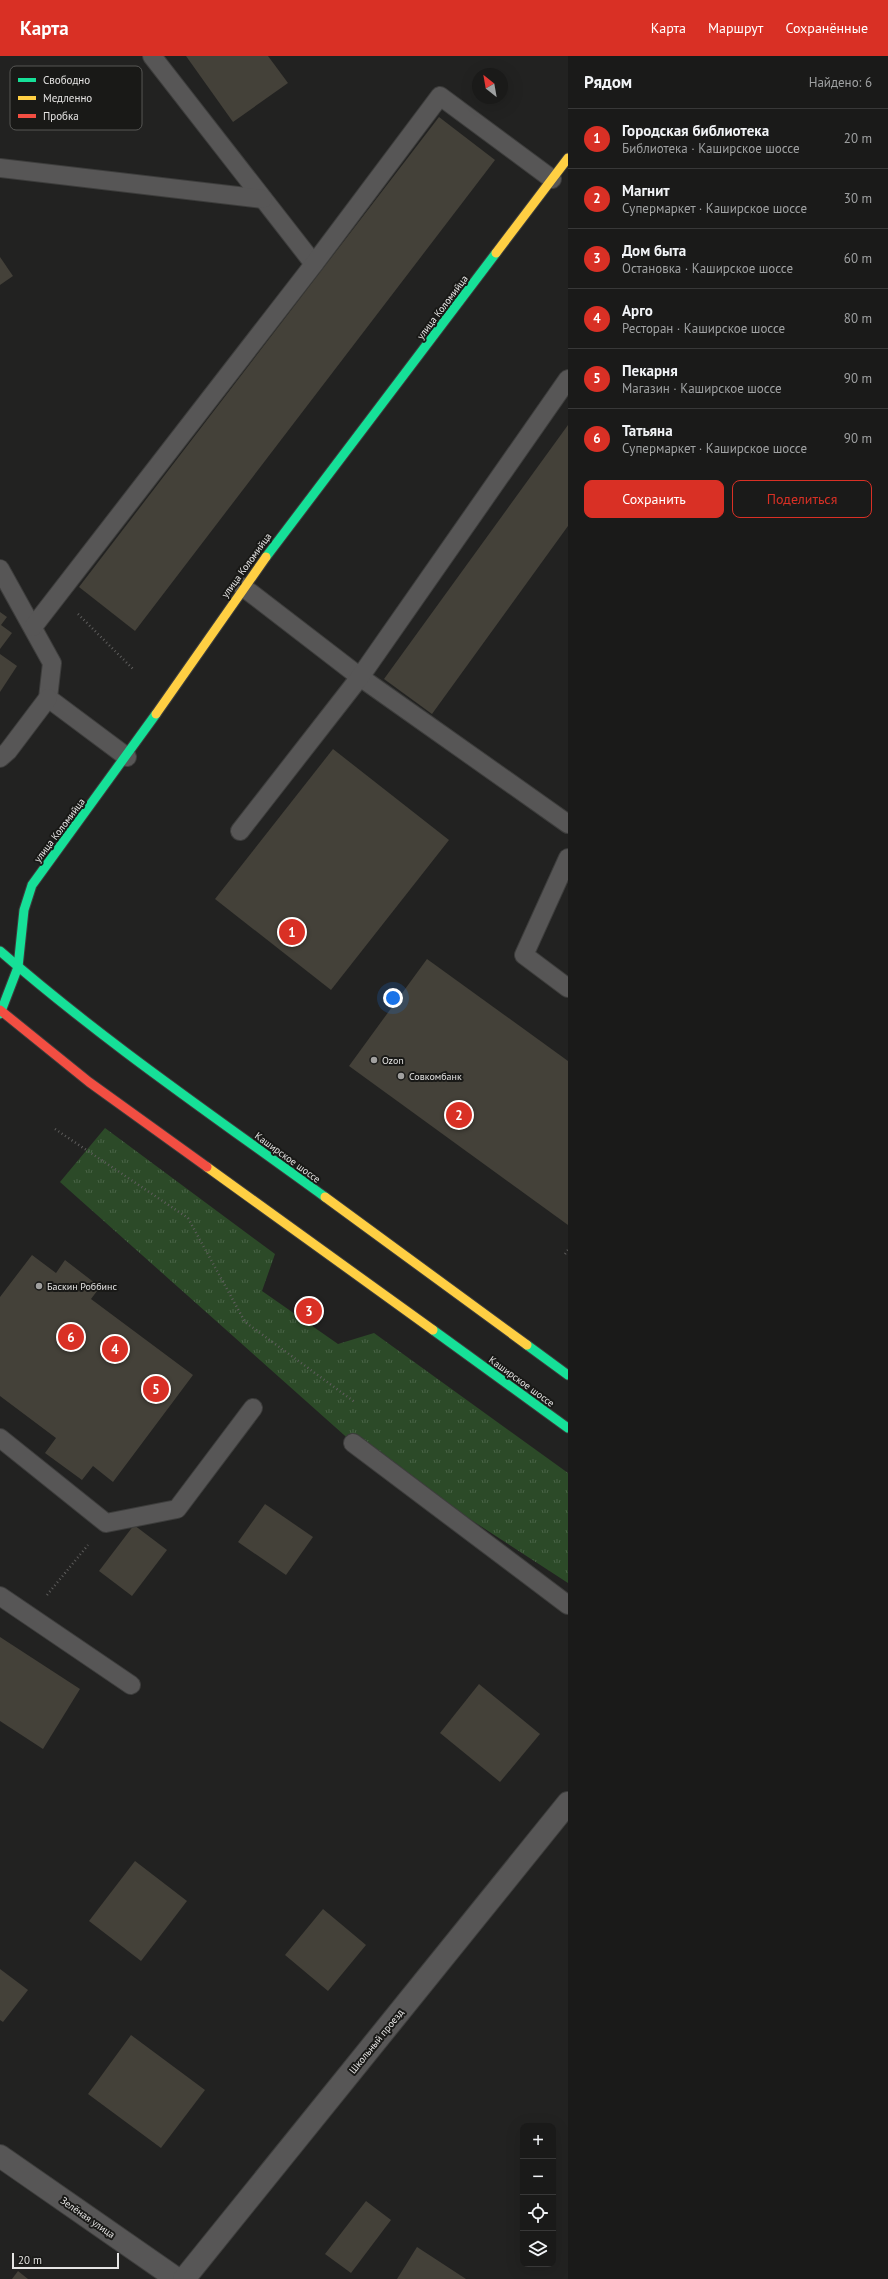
<!DOCTYPE html>
<html lang="ru">
<head>
<meta charset="utf-8">
<style>
	body { margin:0; font-family:"PT Sans",sans-serif; background:#232322; color:#f1f3f6 }
	.controls { position:absolute; right:12px; bottom:12px; display:grid; overflow:hidden; border-radius:8px; box-shadow:0 4px 16px #0002 }
	.controls button { width:36px; height:36px; display:grid; place-items:center; padding:0; border:0; border-bottom:1px solid #383838; background:#1a1a19; color:#f1f3f6; font:20px sans-serif }
	.compass { position:absolute; left:472px; top:12px; width:36px; height:36px; border-radius:50%; background:#1a1a19; box-shadow:0 4px 16px #0002; rotate:329deg }
	.scale { position:absolute; left:12px; bottom:10px; width:107px; box-sizing:border-box; padding-left:4px; border:2px solid #e5e4e3; border-top:0; font-size:11px; line-height:14px; white-space:nowrap; color:#e5e4e3; -webkit-text-stroke:3px #191917; paint-order:stroke }
	.you { position:absolute; left:393px; top:942px; width:14px; height:14px; margin:-10px; border:3px solid #fff; border-radius:50%; background:#1a73e8; box-shadow:0 0 0 6px #1a73e833 }
	.badge { display:grid; place-items:center; width:26px; height:26px; border-radius:50%; background:#d93025; color:#fff; font-size:13px; font-weight:700 }
	.pin { position:absolute; translate:-50% -50%; border:2px solid #fff; box-shadow:0 1px 4px #0006 }
	.list { margin:0; padding:0; list-style:none }
	h2 { display:flex; justify-content:space-between; align-items:center; height:52px; margin:0; padding:0 16px; font-size:17px }
	h2 small { font-size:13px; font-weight:400; color:#9fa1a2 }
	.list li { display:grid; grid-template-columns:26px 1fr auto; gap:12px; align-items:center; box-sizing:border-box; height:60px; padding:0 16px; border-top:1px solid #383838 }
	.list b { display:block; font-size:15px; white-space:nowrap }
	.list p { margin:0; font-size:13px; white-space:nowrap; color:#9fa1a2 }
	.list em { font-size:13px; font-style:normal; color:#9fa1a2 }
	.actions { display:flex; gap:8px; padding:12px 16px }
	.actions a { flex:1; padding:9px 0; border:1px solid #d93025; border-radius:8px; text-align:center; font-size:14px; color:#d93025 }
	.actions .main { background:#d93025; color:#fff }
	.icon { flex:none; width:22px; height:22px; fill:none; stroke:currentColor; stroke-width:2; stroke-linecap:round; stroke-linejoin:round }
	.map { position:relative; flex:none; width:568px; height:2223px; overflow:hidden }
	header { display:flex; align-items:center; gap:24px; box-sizing:border-box; height:56px; padding:0 20px; background:#d93025; color:#fff }
	header strong { font-size:19px }
	nav { display:flex; gap:22px; margin-inline-start:auto; font-size:14px }
	main { display:flex }
	aside { flex:1; background:#1a1a19 }
	.map>svg:first-child { display:block }
	.grass { fill:url(#grass-tufts) }
	.building { fill:#444139 }
	.lines { fill:none; stroke-linecap:round; stroke-linejoin:round }
	.lane-casing { stroke:#3d3d3c; stroke-width:20 }
	.street-casing { stroke:#3d3d3c; stroke-width:24 }
	.fast-casing { stroke:#3d3d3c; stroke-width:11 }
	.slow-casing { stroke:#3d3d3c; stroke-width:11 }
	.jam-casing { stroke:#3d3d3c; stroke-width:11 }
	.path { stroke:#5e5d5c; stroke-width:2.5; stroke-dasharray:1 3; stroke-linecap:butt }
	.lane { stroke:#575656; stroke-width:18 }
	.street { stroke:#575656; stroke-width:22 }
	.fast { stroke:#16e098; stroke-width:9 }
	.slow { stroke:#ffcf43; stroke-width:9 }
	.jam { stroke:#f24e42; stroke-width:9 }
	.poi-dot { fill:#a1a09f; stroke:#191917; stroke-width:1.5 }
	.labels { text-anchor:middle; stroke-width:4; stroke-linejoin:round; paint-order:stroke }
	.street-label { font-size:10px; fill:#e5e4e3; stroke:#191917 }
	.poi-label { font-size:10px; fill:#e5e4e3; stroke:#191917; text-anchor:start }
	.key { fill:#191917; stroke:#565654; stroke-width:1 }
	.key-label { font-size:11px; fill:#e5e4e3 }
</style>
</head>
<body>
<header>
<strong>Карта</strong>
<nav><a>Карта</a><a>Маршрут</a><a>Сохранённые</a></nav>
</header>
<main>
<div class="map">
<svg width="568" height="2223" viewBox="0 0 568 2223">
	<defs>
		<pattern id="grass-tufts" width="24" height="20" patternUnits="userSpaceOnUse"><rect width="24" height="20" fill="#2c4a28"/><path d="M3 7l-1-3M5 7V3M7 7l1-3M15 17l-1-3M17 17v-4M19 17l1-3" fill="none" stroke="#4a6447"/></pattern>
	</defs>
	<rect width="100%" height="100%" fill="#222221"/>
	<!-- grass -->
	<polygon class="grass" points="105,1072 275,1198 262,1235 338,1288 374,1277 568,1417 568,1527 353,1387 60,1126"/>
	<!-- building -->
	<g class="building">
		<polygon points="186,0 268,0 288,27 233,66"/>
		<polygon points="439,61 495,104 135,575 79,531"/>
		<polygon points="0,201 13,220 0,229"/>
		<polygon points="568,369 568,470 432,658 384,623"/>
		<polygon points="0,556 7,561 1,569 12,577 0,593"/>
		<polygon points="0,598 17,610 0,636"/>
		<polygon points="333,693 449,784 331,934 215,843"/>
		<polygon points="427,903 568,1005 568,1169 349,1010"/>
		<polygon points="32,1199 56,1217 65,1204 100,1231 91,1243 193,1319 113,1426 93,1410 82,1424 45,1397 56,1382 0,1340 0,1241"/>
		<polygon points="265,1448 313,1481 286,1519 238,1486"/>
		<polygon points="134,1469 167,1494 132,1540 99,1515"/>
		<polygon points="0,1581 80,1633 43,1693 0,1665"/>
		<polygon points="479,1628 540,1678 500,1726 440,1677"/>
		<polygon points="135,1805 187,1845 141,1905 89,1865"/>
		<polygon points="323,1853 366,1889 328,1935 285,1899"/>
		<polygon points="0,1913 28,1934 3,1966 0,1964"/>
		<polygon points="131,1979 205,2034 161,2092 88,2038"/>
		<polygon points="366,2145 391,2164 351,2217 325,2198"/>
		<polygon points="417,2191 466,2223 397,2223"/>
		<polygon points="18,2215 28,2223 12,2223"/>
	</g>
	<g class="lines">
		<!-- lane casing -->
		<g class="lane-casing">
			<g id="lane">
				<polyline points="152,0 314,208"/>
				<polyline points="0,112 263,143"/>
				<polyline points="0,513 52,607 48,642 127,701"/>
				<polyline points="243,531 360,621 568,768"/>
				<polyline points="33,571 314,208 440,40 552,123"/>
				<polyline points="0,702 8,695 48,642"/>
				<polyline points="240,775 360,621 568,323"/>
				<polyline points="568,802 524,899 568,932"/>
				<polyline points="0,1382 106,1467 177,1453 253,1352"/>
				<polyline points="353,1387 568,1549"/>
				<polyline points="0,1540 131,1629"/>
			</g>
		</g>
		<!-- street casing -->
		<g class="street-casing">
			<g id="street">
				<polyline points="0,2100 177,2223"/>
				<polyline points="184,2223 568,1747"/>
			</g>
		</g>
		<!-- fast casing -->
		<g class="fast-casing">
			<g id="fast">
				<polyline points="266,501 496,197"/>
				<path d="M 0,895 C 102,984 215,1061 325,1141"/>
				<polyline points="0,958 18,911 24,854 32,829 156,658"/>
				<polyline points="433,1274 568,1372"/>
				<polyline points="527,1289 568,1319"/>
			</g>
		</g>
		<!-- slow casing -->
		<g class="slow-casing">
			<g id="slow">
				<polyline points="496,197 568,102"/>
				<polyline points="156,658 266,501"/>
				<polyline points="207,1111 433,1274"/>
				<polyline points="325,1141 527,1289"/>
			</g>
		</g>
		<!-- jam casing -->
		<g class="jam-casing">
			<polyline id="jam" points="0,954 89,1026 207,1111"/>
		</g>
		<!-- path -->
		<g class="path">
			<polyline points="78,558 133,613"/>
			<polyline points="55,1073 188,1162 245,1266 356,1347"/>
			<polyline points="565,1198 568,1194"/>
			<polyline points="47,1539 88,1489"/>
		</g>
		<!-- lane -->
		<use href="#lane" class="lane"/>
		<!-- street -->
		<use href="#street" class="street"/>
		<!-- fast -->
		<use href="#fast" class="fast"/>
		<!-- slow -->
		<use href="#slow" class="slow"/>
		<!-- jam -->
		<use href="#jam" class="jam"/>
	</g>
	<!-- markers -->
	<g class="poi-dot">
		<circle cx="374" cy="1004" r="4"/>
		<circle cx="401" cy="1020" r="4"/>
		<circle cx="39" cy="1230" r="4"/>
	</g>
	<g class="labels">
		<!-- street labels -->
		<g class="street-label">
			<text transform="translate(442 251) rotate(-53)" y="4">улица Коломийца</text>
			<text transform="translate(246 509) rotate(-54)" y="4">улица Коломийца</text>
			<text transform="translate(59 774) rotate(-53)" y="4">улица Коломийца</text>
			<text transform="translate(288 1101) rotate(36)" y="4">Каширское шоссе</text>
			<text transform="translate(522 1325) rotate(36)" y="4">Каширское шоссе</text>
			<text transform="translate(376 1985) rotate(-51)" y="4">Школьный проезд</text>
			<text transform="translate(88 2161) rotate(35)" y="4">Зелёная улица</text>
		</g>
		<!-- poi labels -->
		<g class="poi-label">
			<text x="382" y="1008">Ozon</text>
			<text x="409" y="1024">Совкомбанк</text>
			<text x="47" y="1234">Баскин Роббинс</text>
		</g>
	</g>
	<!-- legend -->
	<rect x="10" y="10" width="132" height="64" rx="6" class="key"/>
	<rect x="18" y="22" width="18" height="4" fill="#16e098"/>
	<rect x="18" y="40" width="18" height="4" fill="#ffcf43"/>
	<rect x="18" y="58" width="18" height="4" fill="#f24e42"/>
	<g class="key-label">
		<text x="43" y="28">Свободно</text>
		<text x="43" y="46">Медленно</text>
		<text x="43" y="64">Пробка</text>
	</g>
</svg>
<div class="controls">
<button>+</button>
<button>−</button>
<button><svg class="icon" aria-label="locate" viewBox="0 0 24 24"><circle cx="12" cy="12" r="6"/><path d="M12 2v4M12 18v4M2 12h4M18 12h4"/></svg></button>
<button><svg class="icon" aria-label="layers" viewBox="0 0 24 24"><path d="M12 4l9 5-9 5-9-5zM3 14l9 5 9-5"/></svg></button>
</div>
<svg class="compass" viewBox="-18 -18 36 36"><path d="M0-13l5 13h-10z" fill="#e53935"/><path d="M0 13l5-13h-10z" fill="#9fa1a2"/></svg>
<div class="scale">20 m</div>
<div class="you"></div>
<div class="pin badge" style="left:292px;top:876px">1</div>
<div class="pin badge" style="left:459px;top:1059px">2</div>
<div class="pin badge" style="left:309px;top:1255px">3</div>
<div class="pin badge" style="left:115px;top:1293px">4</div>
<div class="pin badge" style="left:156px;top:1333px">5</div>
<div class="pin badge" style="left:71px;top:1281px">6</div>
</div>
<aside>
<h2>Рядом<small>Найдено: 6</small></h2>
<ul class="list">
<li><span class="badge">1</span><div><b>Городская библиотека</b><p>Библиотека · Каширское шоссе</p></div><em>20 m</em></li>
<li><span class="badge">2</span><div><b>Магнит</b><p>Супермаркет · Каширское шоссе</p></div><em>30 m</em></li>
<li><span class="badge">3</span><div><b>Дом быта</b><p>Остановка · Каширское шоссе</p></div><em>60 m</em></li>
<li><span class="badge">4</span><div><b>Арго</b><p>Ресторан · Каширское шоссе</p></div><em>80 m</em></li>
<li><span class="badge">5</span><div><b>Пекарня</b><p>Магазин · Каширское шоссе</p></div><em>90 m</em></li>
<li><span class="badge">6</span><div><b>Татьяна</b><p>Супермаркет · Каширское шоссе</p></div><em>90 m</em></li>
</ul>
<div class="actions"><a class="main">Сохранить</a><a>Поделиться</a></div>
</aside>
</main>
</body>
</html>
